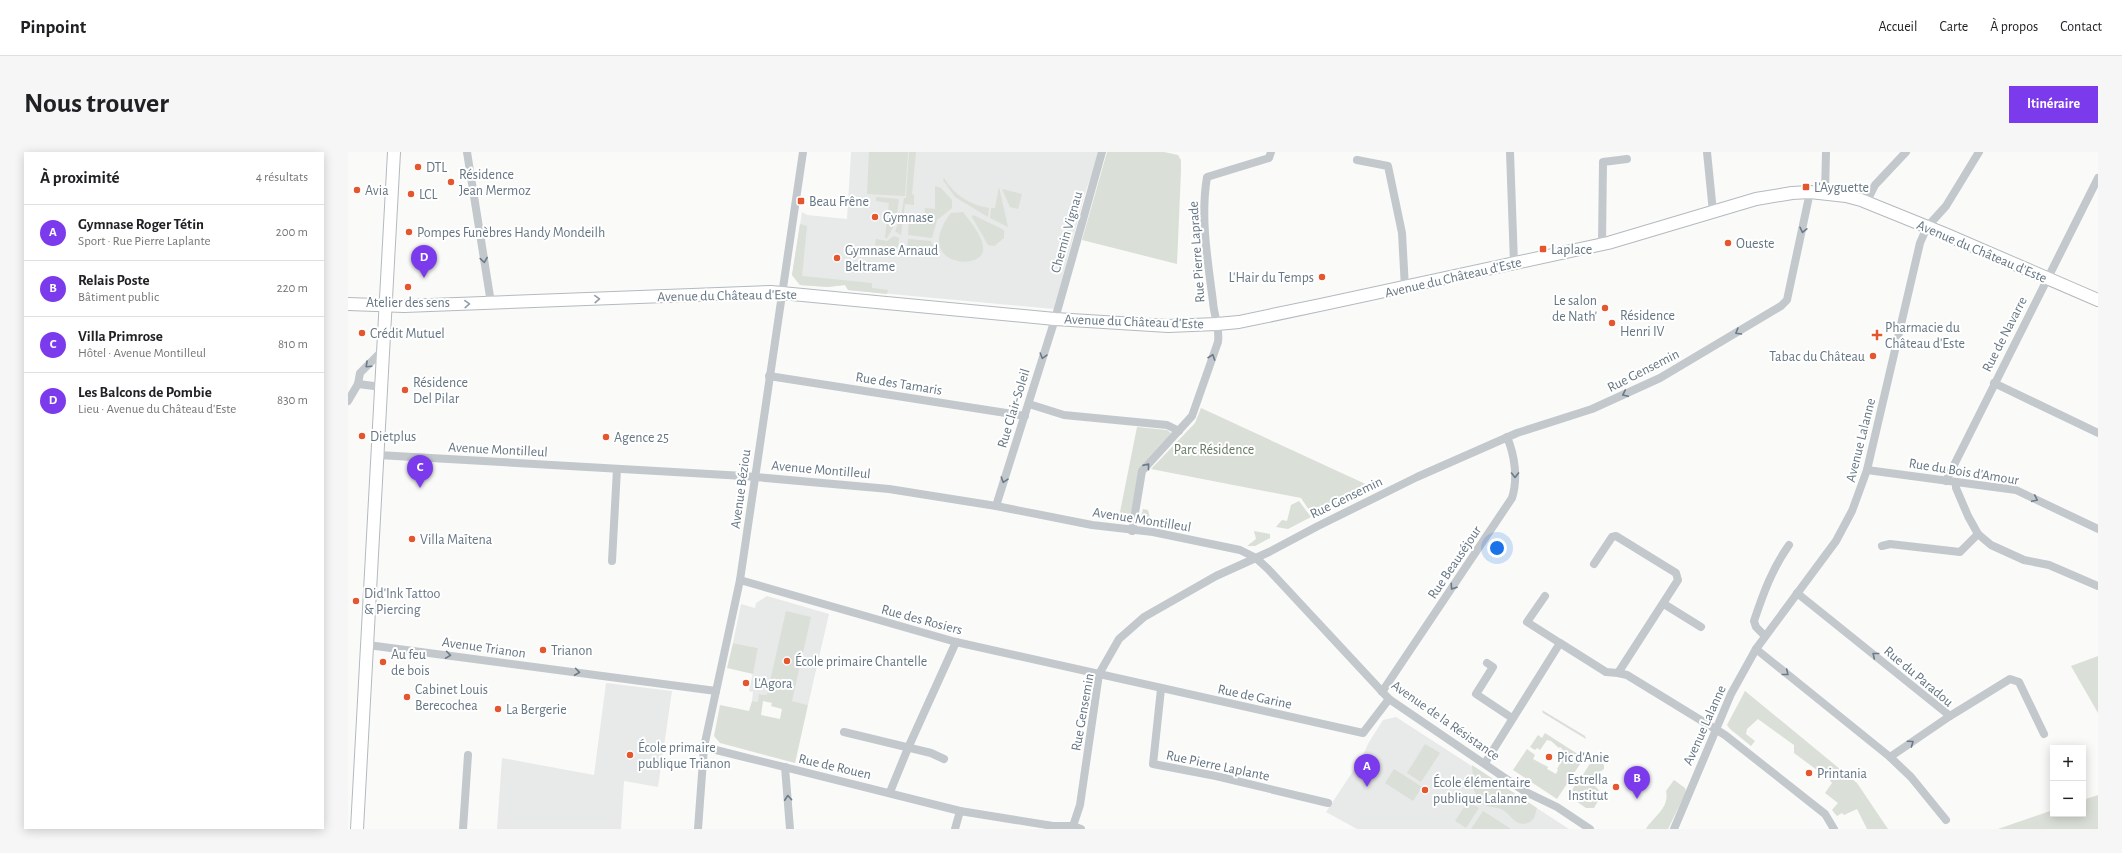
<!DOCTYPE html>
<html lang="fr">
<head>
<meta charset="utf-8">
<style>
	body { margin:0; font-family:"Alegreya Sans",sans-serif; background:#f6f6f6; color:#202124 }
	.controls { position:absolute; right:12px; bottom:12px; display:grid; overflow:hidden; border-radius:0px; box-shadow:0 2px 10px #0003 }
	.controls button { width:36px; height:36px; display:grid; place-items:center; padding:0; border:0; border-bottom:1px solid #e0e0e0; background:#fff; color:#202124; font:20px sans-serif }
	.you { position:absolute; left:1149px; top:396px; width:14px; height:14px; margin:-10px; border:3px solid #fff; border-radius:50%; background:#1a73e8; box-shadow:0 0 0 6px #1a73e833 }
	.badge { display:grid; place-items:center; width:26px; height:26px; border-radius:50%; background:#7c3aed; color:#fff; font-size:13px; font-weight:700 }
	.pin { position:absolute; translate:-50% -33px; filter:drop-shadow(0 1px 2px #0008) }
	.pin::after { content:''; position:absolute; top:21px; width:14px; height:12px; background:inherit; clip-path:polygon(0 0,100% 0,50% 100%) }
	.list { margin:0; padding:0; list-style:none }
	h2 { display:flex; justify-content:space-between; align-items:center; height:52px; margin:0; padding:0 16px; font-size:17px }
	h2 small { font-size:13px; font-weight:400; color:#757577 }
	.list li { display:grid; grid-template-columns:26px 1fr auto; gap:12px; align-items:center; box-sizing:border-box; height:56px; padding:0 16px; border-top:1px solid #e0e0e0 }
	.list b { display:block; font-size:15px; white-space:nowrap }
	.list p { margin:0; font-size:13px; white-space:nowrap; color:#757577 }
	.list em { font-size:13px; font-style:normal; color:#757577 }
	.map { position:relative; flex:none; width:1750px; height:677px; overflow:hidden; border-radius:0px }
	header { display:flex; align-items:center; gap:24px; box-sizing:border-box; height:56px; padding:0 20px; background:#fff; border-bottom:1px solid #e0e0e0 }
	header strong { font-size:19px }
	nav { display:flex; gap:22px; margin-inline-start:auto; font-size:14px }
	.intro { display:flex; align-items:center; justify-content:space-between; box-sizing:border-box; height:96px; padding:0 24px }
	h1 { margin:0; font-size:28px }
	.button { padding:10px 18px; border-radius:0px; background:#7c3aed; color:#fff; font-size:14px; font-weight:700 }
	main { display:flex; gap:24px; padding:0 24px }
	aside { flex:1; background:#fff; border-radius:0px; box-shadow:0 2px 10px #0003 }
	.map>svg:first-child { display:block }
	.built { fill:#e8e9e9 }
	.green { fill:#dadfd7; fill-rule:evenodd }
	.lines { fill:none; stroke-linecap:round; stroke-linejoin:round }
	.secondary-casing { stroke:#b3babf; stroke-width:14 }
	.street { stroke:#c3c8cc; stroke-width:8 }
	.secondary { stroke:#fff; stroke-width:12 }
	.oneway { stroke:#6a7a87 }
	.oneway2 { stroke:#939fa8 }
	.poi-dot { fill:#e4572e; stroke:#fff; stroke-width:1.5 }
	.labels { text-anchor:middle; stroke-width:4; stroke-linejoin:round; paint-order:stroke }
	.poi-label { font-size:14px; fill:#657683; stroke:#fff; text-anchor:start }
	.street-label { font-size:14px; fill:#657683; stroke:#fff }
	.park-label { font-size:14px; fill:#687a64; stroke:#fff }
</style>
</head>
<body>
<header>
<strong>Pinpoint</strong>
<nav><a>Accueil</a><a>Carte</a><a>À propos</a><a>Contact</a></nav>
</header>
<div class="intro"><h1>Nous trouver</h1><a class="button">Itinéraire</a></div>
<main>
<aside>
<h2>À proximité<small>4 résultats</small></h2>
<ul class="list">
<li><span class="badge">A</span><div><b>Gymnase Roger Tétin</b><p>Sport · Rue Pierre Laplante</p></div><em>200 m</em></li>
<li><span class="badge">B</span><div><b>Relais Poste</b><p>Bâtiment public</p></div><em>220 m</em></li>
<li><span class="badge">C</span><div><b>Villa Primrose</b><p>Hôtel · Avenue Montilleul</p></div><em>810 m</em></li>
<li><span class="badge">D</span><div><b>Les Balcons de Pombie</b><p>Lieu · Avenue du Château d'Este</p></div><em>830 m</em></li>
</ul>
</aside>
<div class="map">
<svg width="1750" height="677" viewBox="0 0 1750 677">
	<rect width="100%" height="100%" fill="#fafaf8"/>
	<!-- built -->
	<g class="built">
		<polygon points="503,0 751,0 736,45 706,157 500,138 497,133 479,135 452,133 444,123 454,60 459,63 499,67"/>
		<polygon points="419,444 481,462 460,553 412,542 410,550 404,549 405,540 401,539 410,496 385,491 393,452 407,456 408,451"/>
		<polygon points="258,531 324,539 310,635 276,629 273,677 149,677 154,606 246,623"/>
		<polygon points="1048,565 1221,677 1009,677 978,660 1013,607 1021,590 1035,568"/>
	</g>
	<!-- green -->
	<g class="green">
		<polygon points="521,0 560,0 557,44 519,42"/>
		<polygon points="561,0 568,0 564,42 566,43 566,53 557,52 553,83 547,79 553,66 556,46 558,46"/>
		<polygon points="759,0 816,0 830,3 833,8 833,19 829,112 734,88"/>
		<path d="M 596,26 C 606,43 622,53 641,56 L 640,65 L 607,45 L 595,28 Z"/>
		<polygon points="587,34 593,36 604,48 604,56 589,68 584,86 560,83 561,68 576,69 577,56 587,57"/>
		<polygon points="651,35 660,75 642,66 643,56 647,56"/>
		<polygon points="654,37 674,42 670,57 662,55"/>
		<polygon points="528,45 551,47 548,70 539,86 537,86 541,51 528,49"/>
		<path d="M 615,60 C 622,70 634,83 635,95 C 639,121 562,114 603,61 Z"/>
		<polygon points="625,63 656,78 656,86 646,94 640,93 624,65"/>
		<polygon points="452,72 459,74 454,124 524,131 524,136 540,138 539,142 500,138 497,133 479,135 452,133 444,123"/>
		<polygon points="546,84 551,86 550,95 527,93 528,87 539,89"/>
		<polygon points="560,87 583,89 588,99 588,104 559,103"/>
		<polygon points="853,256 1024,335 965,364 953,346 803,317 847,271"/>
		<polygon points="789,275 819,278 823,281 794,313 782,366 779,369 771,365"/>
		<polygon points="951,349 963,365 940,377 928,375 934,368 939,369 943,353"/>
		<polygon points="795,357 800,358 802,366 813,368 807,375 791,371"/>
		<polygon points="906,379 922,382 922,386 907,394 899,394 908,387"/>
		<path d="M 438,459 L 463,465 L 444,549 L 460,553 L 447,611 L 372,591 L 366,584 L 372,553 L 401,559 L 404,549 L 410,550 L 411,542 L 419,543 ZM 415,549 L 424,551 L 423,554 L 434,557 L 432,567 L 413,563 Z"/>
		<polygon points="385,491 410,496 405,522 379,516"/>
		<polygon points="1750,504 1750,561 1723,514"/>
		<polygon points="1397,539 1509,631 1540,677 1519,677 1509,657 1496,663 1494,661 1489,664 1484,658 1490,651 1477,641 1484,631 1481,627 1446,601 1446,593 1410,567 1399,577 1398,582 1407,589 1403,594 1382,577 1379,573"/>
		<polygon points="1194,558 1237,584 1238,587 1195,561"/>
		<polygon points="1197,581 1236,606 1209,647 1165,618 1179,597 1187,603 1185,607 1200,615 1199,617 1208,622 1210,618 1209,617 1218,601 1212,595 1211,596 1203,589 1199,588 1192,598 1189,596 1187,598 1182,595 1190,583 1194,586"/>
		<polygon points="1077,592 1092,601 1073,630 1059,621"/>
		<polygon points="1248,602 1253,605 1251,609 1256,613 1256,617 1248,623 1247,632 1229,632"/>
		<path d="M 1124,613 L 1189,656 L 1186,666 L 1182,670 C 1167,677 1164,662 1153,657 C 1146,655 1139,655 1132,651 L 1126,638 Z"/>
		<polygon points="1046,617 1074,635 1065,649 1037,631"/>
		<path d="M 1326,628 L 1337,636 L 1338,640 L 1320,677 L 1298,677 C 1305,665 1322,656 1318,639 Z"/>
		<polygon points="1227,633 1247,634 1254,642 1246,656 1238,656 1221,644"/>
		<polygon points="1750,643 1750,677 1650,677 1705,658 1705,662 1735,662 1735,648"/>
		<polygon points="1120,649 1131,656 1118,676 1107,669"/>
		<polygon points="1135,659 1163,677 1123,677"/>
	</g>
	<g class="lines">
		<!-- secondary casing -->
		<g class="secondary-casing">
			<g id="secondary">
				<polyline points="0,152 56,154 423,140 707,167 820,174 869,172 891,170 972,153 1232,97 1260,91 1408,47 1444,41 1462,40 1498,44 1513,48 1597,82 1750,148"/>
				<polyline points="9,677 46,0"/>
			</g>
		</g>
		<!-- street -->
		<g class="street">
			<polyline points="119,0 143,151"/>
			<polyline points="1162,0 1166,111"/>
			<polyline points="1359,0 1365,60"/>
			<polyline points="1009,8 1040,14 1054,81 1057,136"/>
			<polyline points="1477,41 1478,0"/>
			<polyline points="1518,51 1527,33 1558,0"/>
			<polyline points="1254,92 1255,10 1279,7"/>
			<polyline points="421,224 677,264"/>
			<polyline points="1646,231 1750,281"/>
			<polyline points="10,232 34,235"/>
			<polyline points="0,249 10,232 12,221 36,197"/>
			<polyline points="681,252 716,263 819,273 831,279"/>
			<polyline points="30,303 396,324 541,337 648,354 744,373 805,380 892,398 908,406 920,417 1041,547 1176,639 1209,655 1242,677"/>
			<polyline points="1519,318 1668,338 1750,377"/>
			<polyline points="1598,329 1750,26"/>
			<polyline points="1608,330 1608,336 1620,364 1630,382 1643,393 1676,408 1701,413 1750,434"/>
			<polyline points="648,354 707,167 754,0"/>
			<path d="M 784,379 L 794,319 L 844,264 L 870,190 C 872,176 866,164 865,150 C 860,109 852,67 859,25 L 921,6 L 923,0"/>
			<polyline points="1534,394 1542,392 1612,400 1630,382"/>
			<polyline points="264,409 269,317"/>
			<polyline points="392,428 608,490 1015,581 1041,547"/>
			<polyline points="1197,444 1179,470 1212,491"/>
			<polyline points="1316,452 1353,475"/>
			<path d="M 1417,484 L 1408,475 L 1406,469 C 1415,442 1424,417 1441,393"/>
			<polyline points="20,493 368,539"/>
			<polyline points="1408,497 1542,605 1602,564 1449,441"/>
			<polyline points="1139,511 1145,515 1128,542 1164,566"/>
			<polyline points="1270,521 1279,523 1377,583 1477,662 1486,677"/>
			<polyline points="813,537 805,612 868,624 980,651"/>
			<path d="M 1034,540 L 1164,346 C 1170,327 1167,304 1159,285"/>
			<polyline points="1602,564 1662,527 1671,530 1696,582"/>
			<polyline points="496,580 583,601 596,607"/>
			<polyline points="356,595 612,659"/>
			<polyline points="1542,605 1563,625 1598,668"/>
			<polyline points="1137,611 1212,491 1258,520 1270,521 1330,428 1328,421 1268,384 1264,385 1246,412"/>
			<polyline points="437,615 442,677"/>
			<polyline points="542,640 560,596 608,490"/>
			<polyline points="725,674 733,677"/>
			<polyline points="115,677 120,603"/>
			<polyline points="350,677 356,595 392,428 455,0"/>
			<polyline points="607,677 612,659 705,674 725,674 732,653 751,522 771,487 796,465 868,424 921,400 970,374 1069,325 1169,281 1244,257 1312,226 1433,154 1439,148 1462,40"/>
			<polyline points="1326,677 1383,542 1408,497 1488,389 1504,359 1519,318 1572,91 1579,75 1598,54 1631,0"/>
		</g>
		<!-- secondary -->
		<use href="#secondary" class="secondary"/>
	</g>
	<!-- one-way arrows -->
	<defs><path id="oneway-chevron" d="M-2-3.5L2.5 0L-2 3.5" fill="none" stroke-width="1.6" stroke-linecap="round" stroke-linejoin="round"/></defs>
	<g class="oneway">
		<use href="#oneway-chevron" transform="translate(1455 78) rotate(103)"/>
		<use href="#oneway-chevron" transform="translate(136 108) rotate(81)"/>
		<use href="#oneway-chevron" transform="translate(1390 180) rotate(149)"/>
		<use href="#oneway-chevron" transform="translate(695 204) rotate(107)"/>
		<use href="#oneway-chevron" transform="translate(864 205) rotate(-71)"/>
		<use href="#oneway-chevron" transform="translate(20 213) rotate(137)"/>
		<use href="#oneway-chevron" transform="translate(1277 242) rotate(155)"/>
		<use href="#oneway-chevron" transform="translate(799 314) rotate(-51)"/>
		<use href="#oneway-chevron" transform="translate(1167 323) rotate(90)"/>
		<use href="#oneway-chevron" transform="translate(656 328) rotate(108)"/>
		<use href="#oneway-chevron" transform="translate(1687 347) rotate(25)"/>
		<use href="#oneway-chevron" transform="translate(1105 435) rotate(124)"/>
		<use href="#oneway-chevron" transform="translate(100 503) rotate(8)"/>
		<use href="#oneway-chevron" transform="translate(1527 503) rotate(-141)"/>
		<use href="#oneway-chevron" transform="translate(229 520) rotate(8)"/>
		<use href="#oneway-chevron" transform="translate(1438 521) rotate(39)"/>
		<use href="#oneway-chevron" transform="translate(1563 591) rotate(-35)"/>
		<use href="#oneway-chevron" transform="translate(440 646) rotate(-94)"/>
	</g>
	<g class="oneway2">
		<use href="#oneway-chevron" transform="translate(249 147) rotate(-2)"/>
		<use href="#oneway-chevron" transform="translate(119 152) rotate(-2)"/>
	</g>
	<!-- markers -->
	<g class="poi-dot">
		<circle cx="70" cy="15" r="4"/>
		<circle cx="103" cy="30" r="4"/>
		<rect x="1454" y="31" width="8" height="8" rx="2"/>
		<circle cx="9" cy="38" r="4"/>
		<circle cx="63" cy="42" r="4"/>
		<rect x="449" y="45" width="8" height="8" rx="2"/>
		<circle cx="527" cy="65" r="4"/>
		<circle cx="61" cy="80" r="4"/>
		<circle cx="1380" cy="91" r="4"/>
		<rect x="1191" y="93" width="8" height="8" rx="2"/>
		<circle cx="489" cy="106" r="4"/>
		<circle cx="974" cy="125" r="4"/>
		<circle cx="60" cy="135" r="4"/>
		<circle cx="1257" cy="156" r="4"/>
		<circle cx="1264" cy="171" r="4"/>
		<circle cx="14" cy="181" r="4"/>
		<path d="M1527 177h4v4h4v4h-4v4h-4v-4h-4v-4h4z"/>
		<circle cx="1525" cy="204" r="4"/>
		<circle cx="57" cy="238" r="4"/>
		<circle cx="14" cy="284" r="4"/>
		<circle cx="258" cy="285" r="4"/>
		<circle cx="64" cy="387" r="4"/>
		<circle cx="8" cy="449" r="4"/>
		<circle cx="195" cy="498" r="4"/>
		<circle cx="439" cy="509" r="4"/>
		<circle cx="35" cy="510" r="4"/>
		<circle cx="398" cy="531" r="4"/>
		<circle cx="59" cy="545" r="4"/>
		<circle cx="150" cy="557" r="4"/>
		<circle cx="282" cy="603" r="4"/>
		<circle cx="1201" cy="605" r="4"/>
		<circle cx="1461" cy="621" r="4"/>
		<circle cx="1268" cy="635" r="4"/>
		<circle cx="1077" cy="638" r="4"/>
	</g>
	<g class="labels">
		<!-- poi labels -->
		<g class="poi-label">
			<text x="78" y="20">DTL</text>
			<text x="111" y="27">Résidence<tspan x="111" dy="16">Jean Mermoz</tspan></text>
			<text x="1466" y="40">L'Ayguette</text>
			<text x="17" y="43">Avia</text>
			<text x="71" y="47">LCL</text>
			<text x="461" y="54">Beau Frêne</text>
			<text x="535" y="70">Gymnase</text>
			<text x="69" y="85">Pompes Funèbres Handy Mondeilh</text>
			<text x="1388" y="96">Oueste</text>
			<text x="1203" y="102">Laplace</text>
			<text x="497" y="103">Gymnase Arnaud<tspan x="497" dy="16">Beltrame</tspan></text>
			<text x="966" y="130" text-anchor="end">L'Hair du Temps</text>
			<text x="1249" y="153" text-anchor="end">Le salon<tspan x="1249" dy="16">de Nath'</tspan></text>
			<text x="60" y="155" text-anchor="middle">Atelier des sens</text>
			<text x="1272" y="168">Résidence<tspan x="1272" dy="16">Henri IV</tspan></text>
			<text x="1537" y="180">Pharmacie du<tspan x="1537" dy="16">Château d'Este</tspan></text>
			<text x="22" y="186">Crédit Mutuel</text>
			<text x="1517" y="209" text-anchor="end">Tabac du Château</text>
			<text x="65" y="235">Résidence<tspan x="65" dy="16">Del Pilar</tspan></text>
			<text x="22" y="289">Dietplus</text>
			<text x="266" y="290">Agence 25</text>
			<text x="72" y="392">Villa Maïtena</text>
			<text x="16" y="446">Did'Ink Tattoo<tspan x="16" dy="16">&amp; Piercing</tspan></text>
			<text x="203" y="503">Trianon</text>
			<text x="43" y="507">Au feu<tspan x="43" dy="16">de bois</tspan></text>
			<text x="447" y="514">École primaire Chantelle</text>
			<text x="406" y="536">L'Agora</text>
			<text x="67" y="542">Cabinet Louis<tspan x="67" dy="16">Berecochea</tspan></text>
			<text x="158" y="562">La Bergerie</text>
			<text x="290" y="600">École primaire<tspan x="290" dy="16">publique Trianon</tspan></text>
			<text x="1209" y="610">Pic d'Anie</text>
			<text x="1469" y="626">Printania</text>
			<text x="1260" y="632" text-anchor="end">Estrella<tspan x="1260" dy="16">Institut</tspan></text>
			<text x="1085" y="635">École élémentaire<tspan x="1085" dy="16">publique Lalanne</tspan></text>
		</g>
		<!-- street labels -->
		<g class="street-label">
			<text transform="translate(718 80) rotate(-74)" y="5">Chemin Vignau</text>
			<text transform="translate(1634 99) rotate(23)" y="5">Avenue du Château d'Este</text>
			<text transform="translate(848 100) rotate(-94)" y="5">Rue Pierre Laprade</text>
			<text transform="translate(1105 125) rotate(-13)" y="5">Avenue du Château d'Este</text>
			<text transform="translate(379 143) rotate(-1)" y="5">Avenue du Château d'Este</text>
			<text transform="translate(786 169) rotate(2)" y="5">Avenue du Château d'Este</text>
			<text transform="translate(1656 182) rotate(-63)" y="5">Rue de Navarre</text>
			<text transform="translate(1295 218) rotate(-27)" y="5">Rue Gensemin</text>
			<text transform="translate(551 231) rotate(9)" y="5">Rue des Tamaris</text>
			<text transform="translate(665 256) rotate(-73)" y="5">Rue Clair-Soleil</text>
			<text transform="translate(1512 288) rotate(-76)" y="5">Avenue Lalanne</text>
			<text transform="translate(150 297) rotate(3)" y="5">Avenue Montilleul</text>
			<text transform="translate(473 317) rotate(5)" y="5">Avenue Montilleul</text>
			<text transform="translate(1616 319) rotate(9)" y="5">Rue du Bois d'Amour</text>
			<text transform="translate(392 337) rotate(-82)" y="5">Avenue Béziou</text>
			<text transform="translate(998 345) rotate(-26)" y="5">Rue Gensemin</text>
			<text transform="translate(794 367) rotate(9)" y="5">Avenue Montilleul</text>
			<text transform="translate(1106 410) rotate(-56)" y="5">Rue Beauséjour</text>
			<text transform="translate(574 467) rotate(15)" y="5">Rue des Rosiers</text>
			<text transform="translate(136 495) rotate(8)" y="5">Avenue Trianon</text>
			<text transform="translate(1571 524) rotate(40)" y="5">Rue du Paradou</text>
			<text transform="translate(907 544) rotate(12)" y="5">Rue de Garine</text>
			<text transform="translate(734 560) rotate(-80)" y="5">Rue Gensemin</text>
			<text transform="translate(1098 568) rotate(35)" y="5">Avenue de la Résistance</text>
			<text transform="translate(1356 573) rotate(-66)" y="5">Avenue Lalanne</text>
			<text transform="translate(870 613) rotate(12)" y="5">Rue Pierre Laplante</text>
			<text transform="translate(487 614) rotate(13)" y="5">Rue de Rouen</text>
		</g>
		<!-- park labels -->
		<g class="park-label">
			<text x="866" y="302">Parc Résidence</text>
		</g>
	</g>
</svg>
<div class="controls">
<button>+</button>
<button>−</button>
</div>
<div class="you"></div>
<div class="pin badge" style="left:1019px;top:635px">A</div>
<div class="pin badge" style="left:1289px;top:647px">B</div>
<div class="pin badge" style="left:72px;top:336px">C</div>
<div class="pin badge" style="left:76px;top:126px">D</div>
</div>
</main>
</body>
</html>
